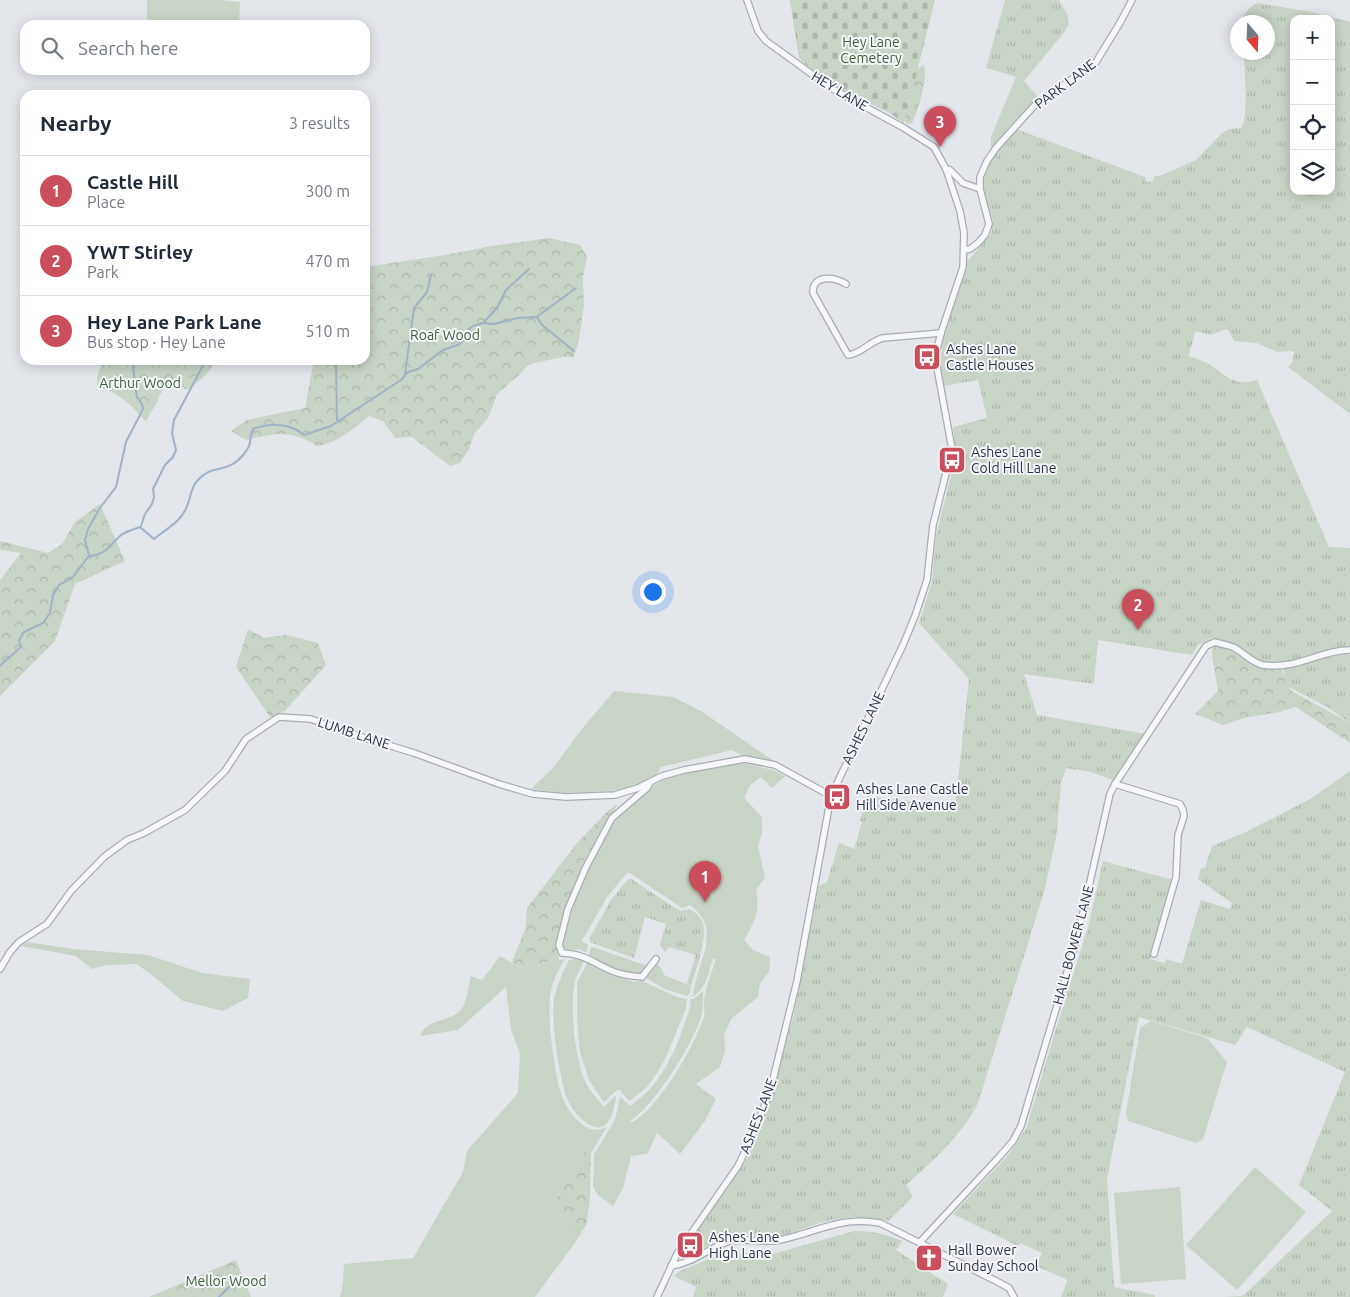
<!DOCTYPE html>
<html lang="en">
<head>
<meta charset="utf-8">
<style>
	body { margin:0; font-family:Ubuntu,sans-serif; background:#f2f2f3; color:#1f2937 }
	.controls { position:absolute; right:15px; top:15px; display:grid; overflow:hidden; border-radius:10px; box-shadow:0 2px 12px #0003 }
	.controls button { width:45px; height:45px; display:grid; place-items:center; padding:0; border:0; border-bottom:1px solid #e0e1e3; background:#fff; color:#1f2937; font:25px sans-serif }
	.compass { position:absolute; left:1230px; top:15px; width:45px; height:45px; border-radius:50%; background:#fff; box-shadow:0 2px 12px #0003; rotate:161deg }
	.you { position:absolute; left:652px; top:591px; width:18px; height:18px; margin:-12px; border:4px solid #fff; border-radius:50%; background:#1a73e8; box-shadow:0 0 0 8px #1a73e833 }
	.badge { display:grid; place-items:center; width:32px; height:32px; border-radius:50%; background:#ca4e5b; color:#fff; font-size:16px; font-weight:700 }
	.pin { position:absolute; translate:-50% -41px; filter:drop-shadow(0 1px 2px #0008) }
	.pin::after { content:''; position:absolute; top:26px; width:18px; height:15px; background:inherit; clip-path:polygon(0 0,100% 0,50% 100%) }
	.list { margin:0; padding:0; list-style:none }
	h2 { display:flex; justify-content:space-between; align-items:center; height:65px; margin:0; padding:0 20px; font-size:21px }
	h2 small { font-size:16px; font-weight:400; color:#747a83 }
	.list li { display:grid; grid-template-columns:32px 1fr auto; gap:15px; align-items:center; box-sizing:border-box; height:70px; padding:0 20px; border-top:1px solid #e0e1e3 }
	.list b { display:block; font-size:19px; white-space:nowrap }
	.list p { margin:0; font-size:16px; white-space:nowrap; color:#747a83 }
	.list em { font-size:16px; font-style:normal; color:#747a83 }
	.icon { flex:none; width:28px; height:28px; fill:none; stroke:currentColor; stroke-width:2; stroke-linecap:round; stroke-linejoin:round }
	.map { position:relative; flex:none; width:1350px; height:1297px; overflow:hidden }
	.search { position:absolute; background:#fff; box-shadow:0 2px 12px #0003; left:20px; top:20px; width:350px; height:55px; display:flex; align-items:center; gap:12px; box-sizing:border-box; padding:0 18px; border-radius:15px; color:#747a83; font-size:19px }
	.panel { position:absolute; background:#fff; box-shadow:0 2px 12px #0003; left:20px; top:90px; width:350px; height:275px; border-radius:15px }
	.map>svg:first-child { display:block }
	.green { fill:#c8d4c5 }
	.forest { fill:url(#forest-crowns) }
	.cemetery { fill:url(#cemetery-stones) }
	.park { fill:url(#park-tufts); fill-rule:evenodd }
	.lines { fill:none; stroke-linecap:round; stroke-linejoin:round }
	.stream { stroke:#a0b2c9; stroke-width:2 }
	.minor-casing { stroke:#a8adb5; stroke-width:8 }
	.minor { stroke:#f6f7f9; stroke-width:5.5 }
	.labels { text-anchor:middle; stroke-width:4; stroke-linejoin:round; paint-order:stroke }
	.park-label { font-size:14px; fill:#3e5e39; stroke:#f3f5f8 }
	.street-label { font-size:14px; fill:#2b3343; stroke:#f3f5f8 }
	.poi-label { font-size:14px; fill:#2b3343; stroke:#f3f5f8; text-anchor:start }
</style>
</head>
<body>
<div class="map">
<svg width="1350" height="1297" viewBox="0 0 1350 1297">
	<defs>
		<pattern id="forest-crowns" width="20" height="18" patternUnits="userSpaceOnUse" patternTransform="scale(1.25)"><rect width="20" height="18" fill="#c8d4c5"/><path d="M2 6a3 3 0 1 1 6 0M12 15a3 3 0 1 1 6 0" fill="none" stroke="#acb6aa"/></pattern>
		<pattern id="cemetery-stones" width="16" height="16" patternUnits="userSpaceOnUse" patternTransform="scale(1.25)"><rect width="16" height="16" fill="#c8d4c5"/><path d="M2 7V4a2 2 0 0 1 4 0v3zM10 15v-3a2 2 0 0 1 4 0v3z" fill="#acb6aa"/></pattern>
		<pattern id="park-tufts" width="24" height="20" patternUnits="userSpaceOnUse" patternTransform="scale(1.25)"><rect width="24" height="20" fill="#c8d4c5"/><path d="M3 7l-1-3M5 7V3M7 7l1-3M15 17l-1-3M17 17v-4M19 17l1-3" fill="none" stroke="#acb6aa"/></pattern>
	</defs>
	<rect width="100%" height="100%" fill="#e3e6eb"/>
	<!-- green -->
	<g class="green">
		<polygon points="147,0 220,0 240,2 239,25 199,25 147,19"/>
		<polygon points="1048,0 1057,0 1066,30 1024,81 1038,97 991,148 991,137"/>
		<polygon points="614,691 673,697 701,711 774,761 743,756 732,750 661,767 657,774 626,790 563,793 531,789 554,767 581,730"/>
		<path d="M 747,764 L 773,770 L 785,776 L 772,788 L 761,777 L 750,785 L 744,798 L 762,817 L 762,833 L 758,846 L 765,878 L 756,890 C 760,912 755,921 744,940 L 753,950 L 770,957 L 769,972 L 760,983 L 758,997 L 732,1018 L 724,1035 L 725,1051 L 720,1067 L 696,1084 L 716,1099 L 705,1121 L 680,1154 L 657,1133 L 647,1154 L 631,1156 L 623,1188 L 613,1206 L 598,1195 L 593,1187 L 594,1154 L 615,1120 L 620,1097 L 630,1106 C 636,1101 642,1097 648,1091 C 670,1068 682,1034 691,1004 L 690,999 L 694,999 L 703,991 C 703,998 703,1007 702,1014 C 695,1041 654,1107 630,1121 L 631,1123 C 659,1108 695,1046 704,1016 C 705,1010 704,1005 704,1000 C 706,986 712,972 716,959 L 713,959 C 708,973 706,991 691,997 L 693,995 C 697,961 724,930 690,905 L 682,908 L 630,873 L 627,873 L 607,897 L 582,941 L 588,945 L 586,953 L 579,949 L 568,951 L 563,946 C 576,888 603,813 658,783 C 682,770 721,765 747,764 Z"/>
		<polygon points="27,942 73,949 148,955 202,973 250,979 248,998 223,1011 183,1001 151,974 136,964 107,965 92,969 76,956 21,946"/>
		<polygon points="593,947 650,967 657,964 662,969 664,975 691,986 690,993 687,996 665,989 639,974 618,970 588,956 591,948"/>
		<path d="M 500,956 L 519,967 L 565,959 C 558,970 551,984 550,998 C 547,1019 555,1082 564,1101 C 572,1117 588,1137 607,1127 L 591,1153 L 586,1149 L 554,1202 L 577,1240 L 535,1297 L 340,1297 L 343,1283 L 344,1264 L 413,1258 L 463,1172 L 467,1151 L 518,1093 L 520,1053 L 511,1030 L 506,987 L 458,1030 L 420,1036 C 427,1017 453,1023 462,1008 C 468,1000 468,986 471,976 L 482,980 Z"/>
		<path d="M 574,959 L 584,959 C 582,968 577,973 575,981 C 569,1005 575,1058 585,1081 C 590,1091 597,1099 604,1107 L 616,1095 C 614,1116 606,1140 583,1120 C 576,1114 570,1107 567,1098 C 560,1080 550,1018 554,999 C 557,986 563,972 569,960 Z"/>
		<polygon points="588,962 623,979 634,982 642,981 677,997 687,999 686,1008 667,1055 657,1073 647,1087 629,1101 620,1090 617,1090 604,1102 589,1080 580,1052 577,1019 577,982"/>
		<polygon points="1151,1021 1207,1038 1227,1062 1203,1139 1196,1143 1128,1121 1126,1113 1140,1028"/>
		<polygon points="1255,1167 1306,1212 1237,1290 1186,1245"/>
		<polygon points="1180,1187 1186,1279 1121,1284 1114,1193"/>
	</g>
	<!-- forest -->
	<g class="forest">
		<path d="M 924,65 C 928,78 918,111 912,123 L 907,124 L 904,118 L 917,69 Z"/>
		<path d="M 549,238 L 580,245 L 587,257 L 583,277 L 584,306 L 579,339 L 574,357 L 563,357 L 529,364 L 520,374 L 497,394 L 488,418 L 474,434 L 469,449 L 460,463 L 450,466 L 412,437 L 395,438 L 383,421 L 369,416 C 353,429 338,443 317,446 C 290,429 276,433 246,440 L 231,431 L 247,420 L 305,408 L 314,360 L 365,360 L 365,267 L 445,255 L 491,246 Z"/>
		<path d="M 104,360 L 216,360 C 210,373 199,382 187,390 L 171,380 L 169,376 L 156,404 L 146,421 C 131,406 119,391 97,387 L 98,372 Z"/>
		<polygon points="100,504 125,561 75,584 55,641 0,696 0,580 21,553 0,550 0,541 48,553 62,544 75,522"/>
		<polygon points="248,629 264,638 286,635 318,643 326,665 285,711 270,717 236,667"/>
		<polygon points="1213,644 1231,650 1259,667 1281,668 1290,690 1350,723 1350,743 1296,707 1280,712 1248,717 1223,725 1195,714 1218,691 1212,655"/>
		<polygon points="618,804 584,861 566,907 556,944 559,960 519,967 512,962 526,927 527,908 577,843 608,811"/>
		<polygon points="586,1149 591,1153 590,1195 587,1223 577,1240 554,1202"/>
		<polygon points="236,1260 251,1297 149,1297"/>
	</g>
	<!-- cemetery -->
	<polygon class="cemetery" points="790,0 935,0 904,123 888,112 841,90 811,69 799,58"/>
	<!-- park -->
	<g class="park">
		<polygon points="1005,0 1059,0 1067,14 1069,25 1024,79 986,68"/>
		<path d="M 1258,3 L 1311,12 L 1350,22 L 1350,414 L 1288,367 L 1292,363 L 1294,352 L 1292,351 L 1277,352 L 1257,343 L 1234,341 L 1229,331 L 1226,329 L 1211,335 L 1195,331 L 1189,356 C 1195,358 1201,360 1207,363 C 1226,374 1233,388 1257,380 L 1329,547 L 1350,548 L 1350,647 C 1321,650 1294,669 1264,662 C 1251,658 1242,649 1230,643 C 1224,641 1218,640 1212,638 L 1198,645 L 1192,655 L 1098,640 L 1094,684 L 1024,674 L 1037,715 L 1146,734 L 1113,780 L 1091,772 L 1066,768 L 1061,783 L 1056,838 L 1044,892 L 978,1103 C 962,1135 933,1161 906,1185 L 913,1197 L 888,1221 C 864,1216 846,1216 823,1222 C 809,1226 796,1233 782,1235 C 763,1238 743,1232 724,1236 C 711,1240 700,1254 687,1258 L 683,1253 L 686,1247 L 734,1179 L 749,1155 L 763,1124 L 793,1017 L 819,886 L 827,882 L 839,843 L 854,849 L 862,822 L 860,821 L 867,796 L 955,807 L 969,679 L 919,623 L 932,582 L 936,536 L 956,455 L 953,427 L 987,418 L 978,380 L 943,386 L 939,369 L 944,336 L 965,274 L 966,263 L 991,234 L 993,221 L 982,187 L 983,177 L 988,164 L 998,149 L 1016,129 L 1145,177 L 1146,182 L 1153,181 L 1154,176 L 1160,176 L 1196,160 L 1221,134 L 1228,129 L 1241,128 C 1249,120 1244,66 1244,53 L 1268,52 L 1268,22 L 1243,22 C 1243,14 1250,6 1258,3 ZM 1294,19 L 1331,19 L 1331,191 L 1294,191 Z"/>
		<polygon points="1341,654 1350,655 1350,723 1327,707 1285,685 1284,667 1305,664"/>
		<polygon points="1350,771 1350,1297 1224,1297 1242,1296 1247,1292 1332,1211 1299,1185 1345,1072 1247,1027 1235,1045 1139,1017 1107,1179 1114,1287 1155,1295 1155,1297 1061,1297 1067,1281 1066,1279 1036,1266 1042,1253 1020,1243 1018,1246 953,1214 1009,1154 1026,1129 1052,1042 1089,924 1103,861 1173,880 1150,959 1165,963 1166,959 1182,964 1201,900 1230,909 1232,903 1198,879 1201,868 1205,868 1212,846 1246,832 1312,798"/>
		<path d="M 628,879 L 631,879 L 680,911 L 690,909 C 696,913 701,917 703,924 C 708,937 695,972 691,986 L 687,983 L 696,955 L 669,947 L 665,952 L 660,945 L 666,924 L 645,917 L 634,958 L 592,943 L 589,939 L 611,900 Z"/>
		<path d="M 854,1231 C 872,1231 885,1234 902,1241 L 896,1250 L 948,1284 L 943,1297 L 693,1297 L 696,1287 L 674,1276 L 680,1271 L 726,1252 L 773,1254 Z"/>
	</g>
	<g class="lines">
		<!-- stream -->
		<g class="stream">
			<polyline points="538,316 576,288"/>
			<polyline points="484,322 497,308 506,290 529,269"/>
			<polyline points="336,360 337,420"/>
			<polyline points="405,374 414,308 427,292 431,275"/>
			<polyline points="141,526 145,514 152,504 154,497 153,489 165,465 173,457 176,450 172,433 174,420 206,360"/>
			<polyline points="89,555 85,540 88,529 100,508 116,487 126,442 143,409 142,404 137,397 132,360"/>
			<path d="M 0,666 C 6,658 16,654 21,646 L 19,640 L 24,632 L 43,623 L 50,613 L 53,595 L 59,585 L 73,577 L 88,557 C 108,553 108,547 121,535 C 126,531 135,529 140,527 L 154,539 C 166,529 182,521 187,506 C 191,498 190,489 197,481 C 212,464 223,473 237,461 C 241,458 247,451 249,446 C 252,439 249,434 254,428 C 259,428 264,425 270,425 C 283,424 294,427 304,435 L 331,426 L 401,380 L 408,372 L 418,369 L 443,350 L 458,345 L 466,338 L 469,329 L 473,326 L 483,323 L 494,324 L 518,318 L 537,317 L 542,325 L 574,351"/>
			<polyline points="219,1297 232,1284"/>
		</g>
		<!-- minor casing -->
		<g class="minor-casing">
			<g id="minor">
				<polyline points="946,169 950,170 963,183 980,189"/>
				<polyline points="964,250 970,249 978,243 985,235 989,224 980,189 980,177 987,161 996,148 1034,106 1096,62 1121,21 1132,0"/>
				<path d="M 846,284 C 834,277 812,274 813,293 L 848,355 C 861,354 870,341 883,338 L 941,333"/>
				<path d="M 649,784 L 647,788 L 612,818 L 586,867 L 568,909 L 559,945 L 562,953 C 588,954 596,966 618,973 C 626,976 634,976 642,977 L 656,959"/>
				<polyline points="1115,784 1180,804 1183,810 1184,816 1178,835 1176,877 1154,954"/>
				<polyline points="0,969 10,952 19,942 47,924 71,891 104,857 127,840 144,833 185,810 225,771 246,739 279,717 311,719 342,731 414,753 499,784 533,794 566,797 615,795 638,788 662,776 684,770 745,759 775,765 831,796"/>
				<path d="M 920,1242 L 1000,1156 L 1013,1141 L 1021,1126 L 1077,939 L 1110,794 L 1115,784 L 1206,646 L 1215,642 C 1221,644 1227,645 1233,647 C 1243,652 1252,663 1263,665 C 1298,670 1320,650 1350,650"/>
				<path d="M 671,1266 C 693,1263 707,1249 727,1242 C 741,1237 758,1242 773,1241 C 784,1240 795,1236 806,1233 C 833,1224 852,1218 880,1223 L 998,1282 L 1009,1288 L 1014,1297"/>
				<polyline points="657,1297 677,1254 738,1166 751,1139 770,1092 797,981 831,796 903,645 915,616 927,580 933,525 952,449 935,357 941,333 963,267 964,233 960,211 946,169 934,147 904,128 831,88 766,41 758,31 747,0"/>
			</g>
		</g>
		<!-- minor -->
		<use href="#minor" class="minor"/>
	</g>
	<!-- icons -->
	<defs>
		<g id="bus-square" transform="scale(1.4375)"><rect x="-9" y="-9" width="18" height="18" rx="4" fill="#ca4e5b" stroke="#f3f5f8"/><path d="M-5-6H5V4H4V6H2V4H-2V6H-4V4H-5ZM-3.5-4V0h7V-4ZM-3.5 1.2v1.5H-2V1.2ZM2 1.2v1.5H3.5V1.2Z" fill="#fff"/></g>
		<g id="church-square" transform="scale(1.4375)"><rect x="-9" y="-9" width="18" height="18" rx="4" fill="#ca4e5b" stroke="#f3f5f8"/><path d="M-1.2-6h2.4v3.5h3.3v2.4h-3.3V6h-2.4V-.1h-3.3v-2.4h3.3Z" fill="#fff"/></g>
	</defs>
	<g fill-rule="evenodd">
		<use href="#bus-square" x="927" y="357"/>
		<use href="#bus-square" x="952" y="460"/>
		<use href="#bus-square" x="837" y="797"/>
		<use href="#bus-square" x="690" y="1245"/>
		<use href="#church-square" x="929" y="1258"/>
	</g>
	<g class="labels">
		<!-- park labels -->
		<g class="park-label">
			<text x="871" y="47">Hey Lane<tspan x="871" dy="16">Cemetery</tspan></text>
			<text x="445" y="340">Roaf Wood</text>
			<text x="140" y="388">Arthur Wood</text>
			<text x="226" y="1286">Mellor Wood</text>
		</g>
		<!-- street labels -->
		<g class="street-label">
			<text transform="translate(1065 84) rotate(-37)" y="5">PARK LANE</text>
			<text transform="translate(840 91) rotate(31)" y="5">HEY LANE</text>
			<text transform="translate(863 728) rotate(-64)" y="5">ASHES LANE</text>
			<text transform="translate(354 733) rotate(18)" y="5">LUMB LANE</text>
			<text transform="translate(1073 945) rotate(-75)" y="5">HALL BOWER LANE</text>
			<text transform="translate(758 1116) rotate(-69)" y="5">ASHES LANE</text>
		</g>
		<!-- poi labels -->
		<g class="poi-label">
			<text x="946" y="354">Ashes Lane<tspan x="946" dy="16">Castle Houses</tspan></text>
			<text x="971" y="457">Ashes Lane<tspan x="971" dy="16">Cold Hill Lane</tspan></text>
			<text x="856" y="794">Ashes Lane Castle<tspan x="856" dy="16">Hill Side Avenue</tspan></text>
			<text x="709" y="1242">Ashes Lane<tspan x="709" dy="16">High Lane</tspan></text>
			<text x="948" y="1255">Hall Bower<tspan x="948" dy="16">Sunday School</tspan></text>
		</g>
	</g>
</svg>
<div class="controls">
<button>+</button>
<button>−</button>
<button><svg class="icon" aria-label="locate" viewBox="0 0 24 24"><circle cx="12" cy="12" r="6"/><path d="M12 2v4M12 18v4M2 12h4M18 12h4"/></svg></button>
<button><svg class="icon" aria-label="layers" viewBox="0 0 24 24"><path d="M12 4l9 5-9 5-9-5zM3 14l9 5 9-5"/></svg></button>
</div>
<svg class="compass" viewBox="-18 -18 36 36"><path d="M0-13l5 13h-10z" fill="#e53935"/><path d="M0 13l5-13h-10z" fill="#747a83"/></svg>
<div class="you"></div>
<div class="pin badge" style="left:705px;top:902px">1</div>
<div class="pin badge" style="left:1138px;top:630px">2</div>
<div class="pin badge" style="left:940px;top:147px">3</div>
<div class="search"><svg class="icon" aria-label="search" viewBox="0 0 24 24"><circle cx="10" cy="10" r="6"/><path d="M15 15l6 6"/></svg>Search here</div>
<section class="panel">
<h2>Nearby<small>3 results</small></h2>
<ul class="list">
<li><span class="badge">1</span><div><b>Castle Hill</b><p>Place</p></div><em>300 m</em></li>
<li><span class="badge">2</span><div><b>YWT Stirley</b><p>Park</p></div><em>470 m</em></li>
<li><span class="badge">3</span><div><b>Hey Lane Park Lane</b><p>Bus stop · Hey Lane</p></div><em>510 m</em></li>
</ul>
</section>
</div>
</body>
</html>
